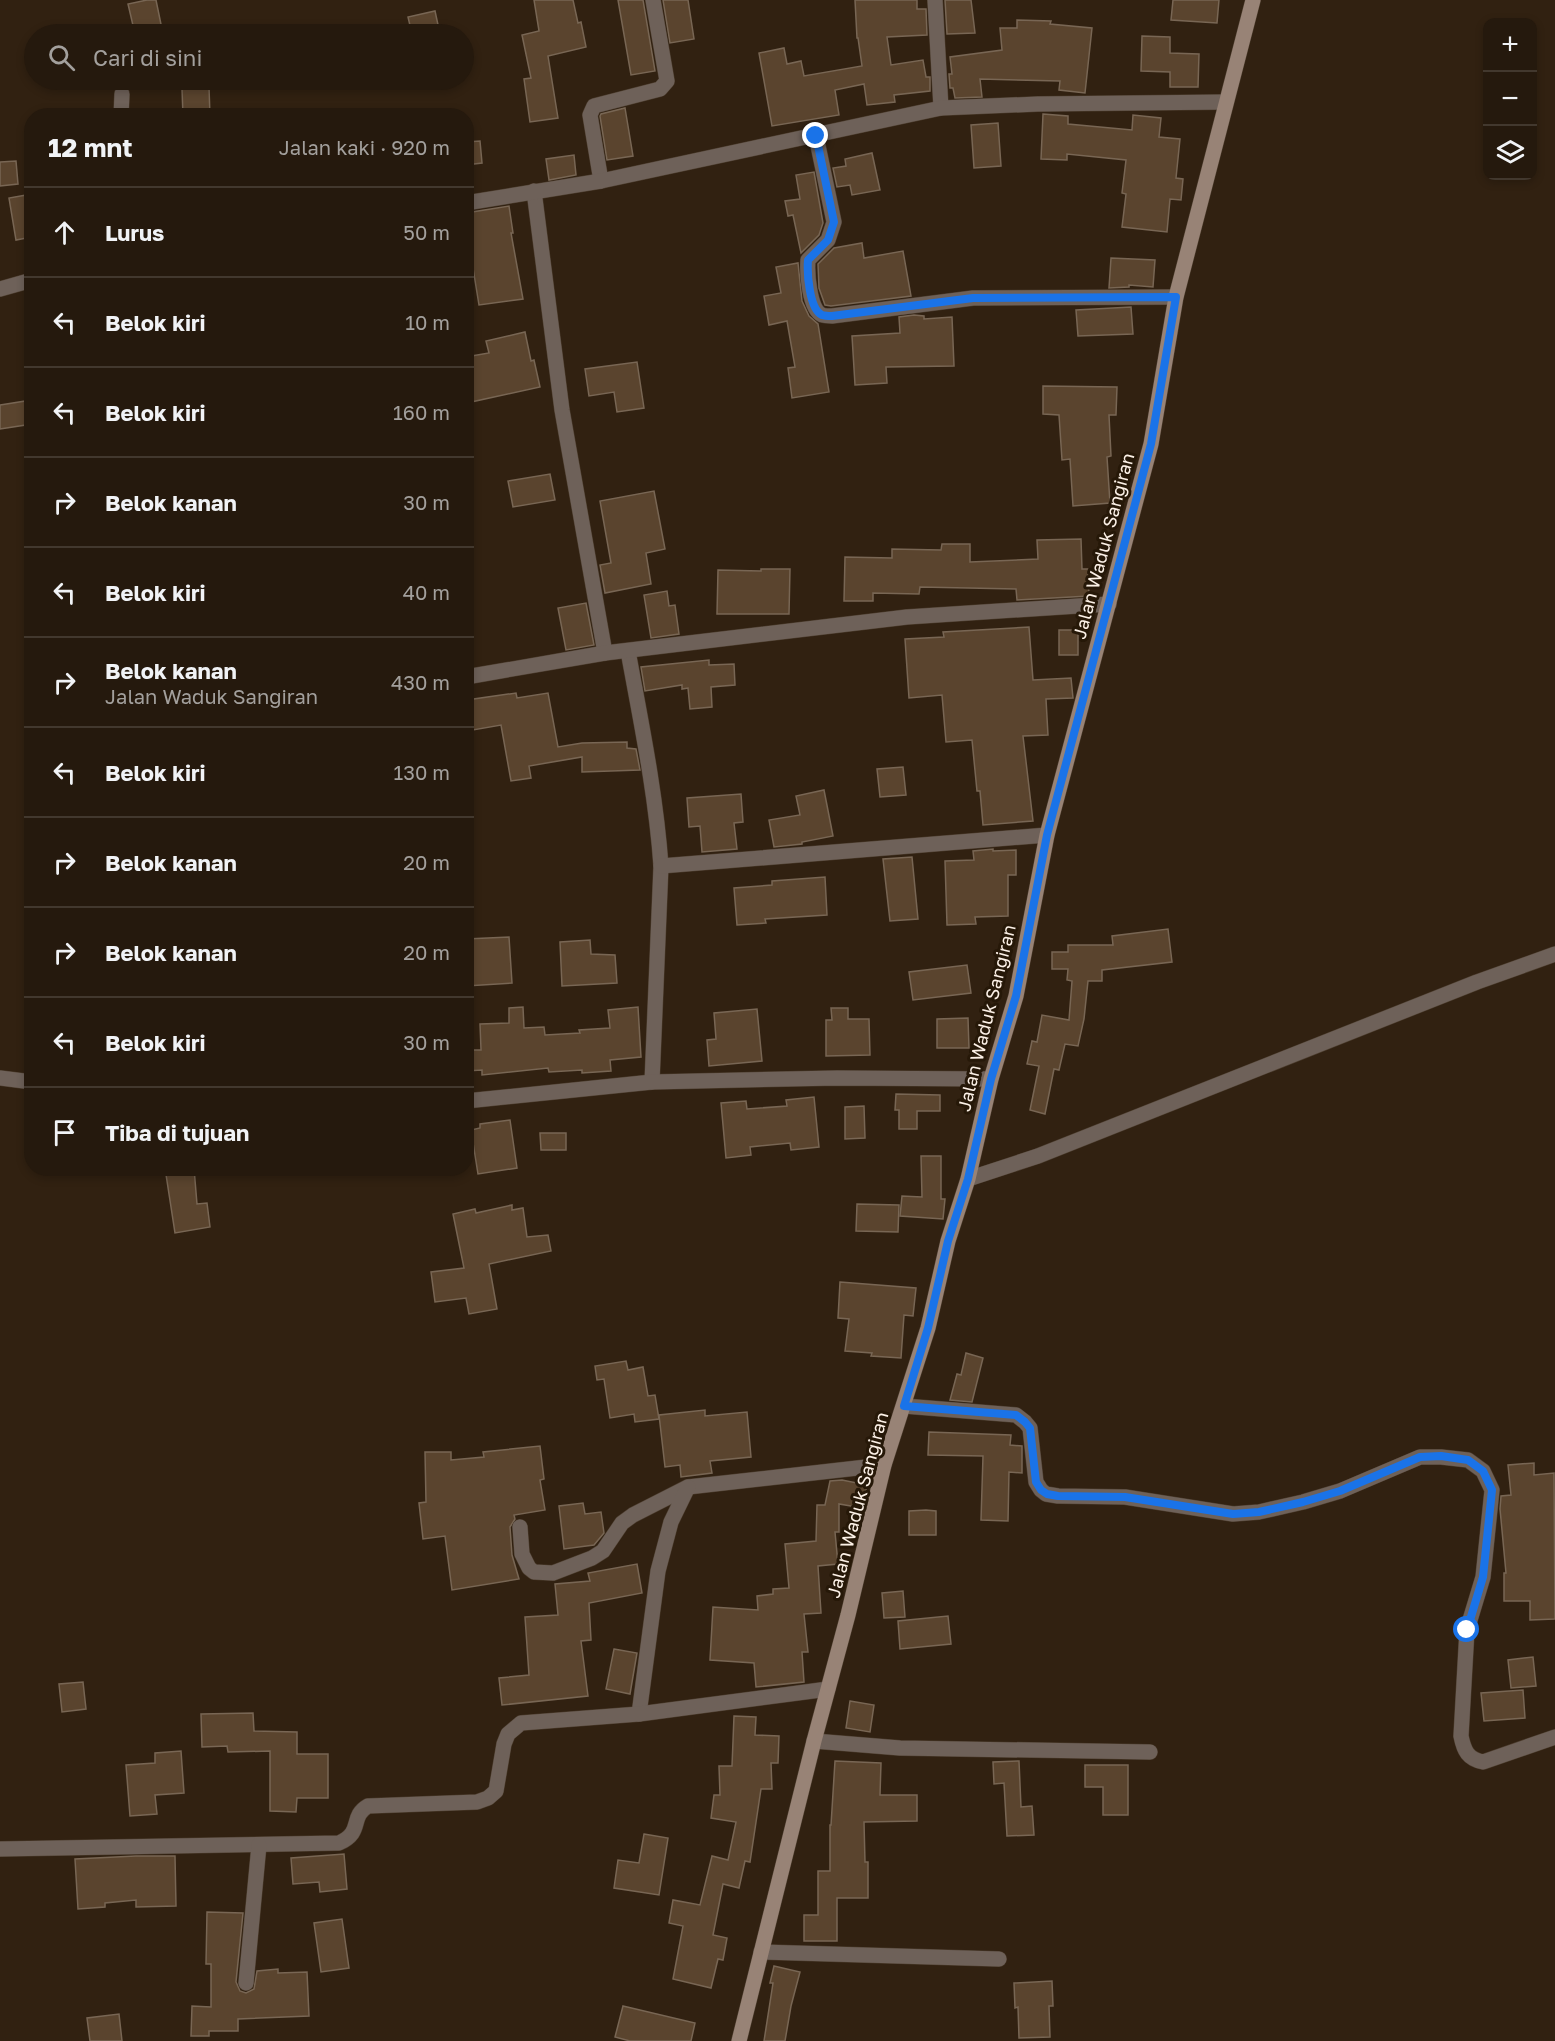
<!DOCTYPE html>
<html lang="id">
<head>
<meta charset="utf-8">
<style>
	body { margin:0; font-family:"Golos Text",sans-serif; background:#31261b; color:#f1f3f6 }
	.controls { position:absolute; right:18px; top:18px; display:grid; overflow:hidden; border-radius:12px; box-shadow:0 3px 9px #0003 }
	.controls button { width:54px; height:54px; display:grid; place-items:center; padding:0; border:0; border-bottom:2px solid #42382e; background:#25190d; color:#f1f3f6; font:30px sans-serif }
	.stop { position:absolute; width:18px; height:18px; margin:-14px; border:4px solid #1a73e8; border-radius:50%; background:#fff }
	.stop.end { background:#1a73e8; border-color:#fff; box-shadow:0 2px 6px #0008 }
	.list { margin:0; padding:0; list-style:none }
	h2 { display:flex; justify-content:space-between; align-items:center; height:78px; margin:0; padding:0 24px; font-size:26px }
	h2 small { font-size:20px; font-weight:400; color:#a3a09d }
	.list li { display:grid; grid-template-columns:39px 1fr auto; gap:18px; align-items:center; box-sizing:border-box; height:90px; padding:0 24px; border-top:2px solid #42382e }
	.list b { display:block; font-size:22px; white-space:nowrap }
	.list p { margin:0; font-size:20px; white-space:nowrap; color:#a3a09d }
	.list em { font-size:20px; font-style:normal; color:#a3a09d }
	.icon { flex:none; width:33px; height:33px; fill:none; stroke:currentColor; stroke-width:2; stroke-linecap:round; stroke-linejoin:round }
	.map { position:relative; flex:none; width:1555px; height:2041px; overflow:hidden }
	.search { position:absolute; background:#25190d; box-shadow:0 3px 9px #0003; left:24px; top:24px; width:450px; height:66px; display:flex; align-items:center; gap:15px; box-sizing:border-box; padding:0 21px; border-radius:33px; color:#a3a09d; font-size:22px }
	.panel { position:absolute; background:#25190d; box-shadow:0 3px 9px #0003; left:24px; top:108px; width:450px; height:1068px; border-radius:24px }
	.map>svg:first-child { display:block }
	.building { fill:#5a442e; stroke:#786654; stroke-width:1.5 }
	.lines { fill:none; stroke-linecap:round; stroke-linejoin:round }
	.street-casing { stroke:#4d3e2f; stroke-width:16 }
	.secondary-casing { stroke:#4d3e2f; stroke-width:16 }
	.street { stroke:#6e6159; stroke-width:15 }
	.secondary { stroke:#988376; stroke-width:15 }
	.route { stroke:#1a73e8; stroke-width:8 }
	.labels { text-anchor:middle; stroke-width:6; stroke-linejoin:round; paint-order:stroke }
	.street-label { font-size:18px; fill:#fcf1e7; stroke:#261808 }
</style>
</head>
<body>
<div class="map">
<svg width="1555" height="2041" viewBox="0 0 1555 2041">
	<rect width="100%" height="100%" fill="#312111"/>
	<!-- building -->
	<g class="building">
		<polygon points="147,0 156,0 163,34 135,34 128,4"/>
		<polygon points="534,0 573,0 578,23 581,22 586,47 548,56 558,118 530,122 524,79 531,78 522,35 539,31"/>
		<polygon points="618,0 643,0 655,71 631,75"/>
		<polygon points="663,0 688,0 694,39 670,43"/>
		<polygon points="855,0 917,0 917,9 926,9 927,35 887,37 891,65 923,60 926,77 930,77 930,91 894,95 895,102 867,105 864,84 835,90 839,115 772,126 759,53 784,48 787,64 801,61 804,76 862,66 858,38 857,38"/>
		<polygon points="945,0 971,0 975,33 947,34"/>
		<polygon points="1173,0 1219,0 1217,23 1171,20"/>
		<polygon points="435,11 440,34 412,34 408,17"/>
		<polygon points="1017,20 1051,21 1050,24 1092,28 1085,93 1059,90 1060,81 980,79 982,97 955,98 953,88 950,88 949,74 952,74 950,57 1002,50 1000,28 1017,28"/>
		<polygon points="1142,36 1170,37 1170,53 1199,54 1198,87 1170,87 1170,72 1141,71"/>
		<polygon points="209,87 210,116 183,116 182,89"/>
		<polygon points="625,108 633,156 607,160 600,116 601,114"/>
		<polygon points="1043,114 1068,116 1068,124 1132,130 1133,115 1161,118 1159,137 1180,139 1176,178 1183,179 1181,200 1170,199 1167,232 1122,227 1126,194 1122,193 1126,160 1067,154 1067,160 1041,159"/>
		<polygon points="998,123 1001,166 974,168 971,125"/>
		<polygon points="480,141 482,163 466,165 466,142"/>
		<polygon points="872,153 880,190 852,195 850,185 837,187 833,168 846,166 845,159"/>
		<polygon points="574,155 576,175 549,180 546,159"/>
		<polygon points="16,161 18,184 0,186 0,162"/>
		<polygon points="814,172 823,223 819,235 801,253 793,215 788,216 785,201 800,199 796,175"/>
		<polygon points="32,194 32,237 16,240 9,198"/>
		<polygon points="509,206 513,233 511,233 523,299 479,305 472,262 468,263 466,252 466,213"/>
		<polygon points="862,243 864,258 903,251 911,296 831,306 825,305 819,288 818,264 834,248"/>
		<polygon points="1111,258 1155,260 1153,287 1129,285 1129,287 1109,288"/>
		<polygon points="798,263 802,301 809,316 818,324 829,392 792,398 788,368 795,367 787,321 769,325 764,296 781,293 776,267"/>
		<polygon points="1131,307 1133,334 1078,336 1076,310"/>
		<polygon points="914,315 924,316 924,319 952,317 954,366 886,367 887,383 855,385 852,336 900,333 899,317"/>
		<polygon points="525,332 531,361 534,360 540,387 471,402 466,380 466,357 489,353 486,341"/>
		<polygon points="637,362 644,408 617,412 614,392 589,396 585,369"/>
		<polygon points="1043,386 1117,387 1116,415 1109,415 1111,456 1107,457 1110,503 1073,506 1070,459 1062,460 1059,415 1043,414"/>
		<polygon points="32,400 32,424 0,429 0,405"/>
		<polygon points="550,474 555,500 513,507 508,481"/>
		<polygon points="654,491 665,549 646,553 651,584 605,593 600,565 611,563 600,501"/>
		<polygon points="1081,539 1082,569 1088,569 1089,596 1017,600 1016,589 920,587 919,594 873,593 873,601 844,601 845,557 892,558 892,549 941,550 942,544 970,544 970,562 1038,559 1037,540"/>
		<polygon points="761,569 790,569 789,614 717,614 718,570 761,571"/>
		<polygon points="667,591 669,606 675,605 679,634 651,638 644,595"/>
		<polygon points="586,603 594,645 566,650 558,608"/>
		<polygon points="1029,627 1033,680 1071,678 1073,698 1046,699 1048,735 1023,736 1033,821 983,825 980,791 977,791 972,740 946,742 942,695 909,698 905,639 944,637 943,632"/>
		<rect x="1059" y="630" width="19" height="25"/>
		<polygon points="709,660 709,665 734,664 735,685 711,687 712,707 690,709 688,688 682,689 682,685 645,691 641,667"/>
		<polygon points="516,693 517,698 548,693 558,747 582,743 627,742 627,748 636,749 640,770 582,772 582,757 529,766 531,778 511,781 501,725 473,730 467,700"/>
		<polygon points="903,767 906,795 880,797 877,769"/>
		<polygon points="824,790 833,836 802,842 802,844 774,847 769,820 800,815 796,796"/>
		<polygon points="741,794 743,822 734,823 737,849 702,852 700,826 689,827 687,798"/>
		<polygon points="993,849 993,851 1016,850 1016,875 1008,875 1008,916 975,917 976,924 947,925 945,861 974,860 973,851"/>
		<polygon points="912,857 918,919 890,921 883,859"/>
		<polygon points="825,877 827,915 765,919 766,923 737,925 734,888 772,885 772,881"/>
		<polygon points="1168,929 1172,962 1102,970 1102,981 1088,981 1084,1019 1078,1046 1065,1044 1059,1070 1054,1069 1045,1114 1030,1110 1039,1066 1027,1064 1032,1041 1037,1042 1042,1015 1069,1020 1072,981 1067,980 1068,969 1052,969 1052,952 1068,952 1068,945 1113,945 1112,936"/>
		<polygon points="509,937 512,983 466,986 466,939"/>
		<polygon points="590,940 591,954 615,955 617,983 562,986 560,942"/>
		<polygon points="967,965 971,993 913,1000 909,972"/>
		<polygon points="523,1007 524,1028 544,1027 545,1035 580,1033 579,1030 610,1028 608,1010 638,1007 641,1057 610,1060 611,1071 582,1073 582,1070 549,1072 548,1068 482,1075 482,1070 466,1071 466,1050 481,1050 480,1024 509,1023 509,1008"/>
		<polygon points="831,1008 848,1008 848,1019 869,1019 870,1055 826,1056 826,1020 832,1020"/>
		<polygon points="757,1009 762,1061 709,1066 707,1040 716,1039 714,1013"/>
		<polygon points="968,1018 969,1048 937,1048 937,1019"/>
		<polygon points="896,1094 940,1095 940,1111 917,1111 917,1129 899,1129 899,1110 895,1110"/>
		<polygon points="814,1097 819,1147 791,1150 790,1143 750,1147 751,1155 726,1158 721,1103 746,1101 747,1109 787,1106 786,1100"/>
		<polygon points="864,1106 865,1138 845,1139 845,1107"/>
		<polygon points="510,1120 517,1168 478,1174 471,1130 480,1128 480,1124"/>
		<polygon points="540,1133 566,1133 566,1150 541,1150"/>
		<polygon points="921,1156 941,1156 941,1199 945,1199 943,1219 900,1216 902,1196 922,1197"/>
		<polygon points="165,1168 194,1168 197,1204 207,1203 210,1227 175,1233"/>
		<polygon points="857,1204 899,1205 898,1232 856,1231"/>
		<polygon points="512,1205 512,1210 523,1208 527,1237 548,1235 551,1251 489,1264 497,1309 469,1314 466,1298 435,1302 431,1272 464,1268 453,1214 475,1209 476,1213"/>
		<polygon points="840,1282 916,1288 913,1316 904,1315 901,1358 871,1356 872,1353 845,1351 849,1319 838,1318"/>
		<polygon points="966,1353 983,1358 972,1402 950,1400 957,1374 961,1375"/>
		<polygon points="626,1361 628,1370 643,1367 648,1396 655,1395 659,1419 635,1422 634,1414 610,1418 604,1379 597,1380 595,1366"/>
		<polygon points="705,1410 705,1416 747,1412 751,1457 710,1461 712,1473 681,1477 680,1465 665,1467 659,1415"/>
		<polygon points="929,1432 1011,1435 1010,1445 1022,1446 1022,1473 1009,1472 1008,1521 981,1520 983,1456 928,1455"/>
		<polygon points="540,1446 544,1479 540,1480 545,1510 514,1515 515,1519 510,1527 512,1555 519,1579 452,1590 445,1536 423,1539 419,1503 426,1502 425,1452 451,1452 451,1460 484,1457 483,1452"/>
		<polygon points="1534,1463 1534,1475 1554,1473 1555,1619 1530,1620 1530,1601 1504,1601 1504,1573 1506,1573 1500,1509 1501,1496 1511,1495 1508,1465"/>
		<polygon points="842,1480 867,1485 862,1508 839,1504 839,1532 835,1532 838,1564 818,1566 821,1613 804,1614 808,1652 802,1652 804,1682 756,1687 754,1663 710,1660 713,1607 758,1610 757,1596 773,1594 773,1589 789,1588 785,1544 816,1541 817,1505 825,1505 830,1481"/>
		<polygon points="583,1503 585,1514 601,1512 604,1533 594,1545 564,1549 559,1506"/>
		<polygon points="926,1510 936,1511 936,1535 909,1535 909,1511"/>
		<polygon points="637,1564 642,1593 589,1603 591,1640 581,1641 588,1696 502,1705 499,1678 529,1675 525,1617 558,1615 555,1584 590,1581 588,1573"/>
		<polygon points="903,1591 905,1617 884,1618 882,1593"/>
		<polygon points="948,1616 951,1644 900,1649 898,1621"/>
		<polygon points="614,1649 637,1653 630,1694 606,1689"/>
		<polygon points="1533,1657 1536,1686 1511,1688 1508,1660"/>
		<polygon points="83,1682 86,1709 62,1712 59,1684"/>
		<polygon points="1523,1690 1525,1718 1484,1721 1481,1693"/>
		<polygon points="850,1701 874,1705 870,1732 846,1728"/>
		<polygon points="253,1713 254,1731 297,1732 297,1754 328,1754 328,1798 297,1798 296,1812 270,1811 270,1751 228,1752 227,1746 202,1747 201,1714"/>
		<polygon points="734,1716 756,1717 755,1735 779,1736 778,1763 771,1763 772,1789 761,1789 750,1862 745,1861 739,1888 723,1884 713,1935 727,1938 723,1960 718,1959 711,1988 673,1979 683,1926 669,1923 673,1900 700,1905 712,1856 728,1860 736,1822 711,1818 714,1795 720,1795 719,1766 732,1766"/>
		<polygon points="181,1751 184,1793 155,1795 157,1814 130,1816 126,1765 155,1763 155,1753"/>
		<polygon points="835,1761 881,1763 880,1795 917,1795 917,1821 864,1822 865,1862 868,1862 868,1898 837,1898 837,1941 804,1941 804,1915 818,1915 818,1871 830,1871 830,1825 831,1825"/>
		<polygon points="1019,1761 1021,1807 1032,1806 1034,1835 1007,1836 1004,1783 994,1784 993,1762"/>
		<polygon points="1085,1765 1128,1765 1128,1815 1103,1815 1103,1787 1085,1787"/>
		<polygon points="644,1834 668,1838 659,1895 614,1888 618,1860 639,1863"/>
		<polygon points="344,1854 347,1889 320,1892 319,1882 293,1884 291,1858"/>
		<polygon points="136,1856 175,1856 176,1906 136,1907 136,1900 105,1903 105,1907 78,1909 75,1859"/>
		<polygon points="207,1912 243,1913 236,1982 240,1991 246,1993 254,1989 257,1971 278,1969 278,1973 307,1972 309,2016 238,2019 238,2031 209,2031 209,2036 191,2036 192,2006 211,2007 211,1964 206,1964"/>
		<polygon points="342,1919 349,1968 321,1972 314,1923"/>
		<polygon points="774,1966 800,1972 791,2006 785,2041 764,2041 773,1983 770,1983"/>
		<polygon points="1052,1981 1053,2006 1049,2006 1050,2037 1019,2038 1018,2007 1015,2008 1014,1983"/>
		<polygon points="623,2006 695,2023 691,2041 630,2041 615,2037"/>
		<polygon points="119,2014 122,2041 90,2041 87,2018"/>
	</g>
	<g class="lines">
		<!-- street casing -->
		<g class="street-casing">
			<g id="street">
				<polyline points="935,0 941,108"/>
				<polyline points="121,116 122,94"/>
				<path d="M 816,136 L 834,222 L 828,240 L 808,260 C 807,272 809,309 822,315 C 825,316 829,316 832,316 L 973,298 L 1176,297"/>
				<polyline points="601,181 590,115 594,106 660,89 667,81 653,0"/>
				<polyline points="534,191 562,410 605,653"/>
				<polyline points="466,203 601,181 941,108 1038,104 1226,102"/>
				<polyline points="0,289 32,280"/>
				<path d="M 628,651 C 641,722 656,794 661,866 L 652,1082"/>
				<polyline points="466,677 605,653 907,617 1109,604"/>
				<polyline points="661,866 1047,835"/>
				<polyline points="0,1078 32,1082"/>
				<polyline points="466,1101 652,1082 837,1078 991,1079"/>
				<polyline points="968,1179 1038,1156 1477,982 1555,954"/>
				<path d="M 904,1406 L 1016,1415 L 1025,1422 L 1030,1428 L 1036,1482 L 1041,1490 L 1046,1494 L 1058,1496 L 1125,1497 L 1233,1514 L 1259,1512 L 1303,1502 L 1340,1491 L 1420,1457 L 1441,1457 L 1468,1460 L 1483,1471 L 1492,1490 L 1483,1577 L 1467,1630 L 1461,1736 C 1464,1751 1468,1759 1483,1762 L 1555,1737"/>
				<polyline points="520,1527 522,1554 529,1568 534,1572 553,1573 592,1558 603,1551 622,1523 633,1515 688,1487 884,1465"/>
				<polyline points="639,1714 658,1571 671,1522 688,1487"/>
				<polyline points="814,1741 900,1748 1150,1752"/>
				<path d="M 0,1849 L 339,1843 C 364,1832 349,1817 368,1806 L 477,1802 L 488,1798 L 496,1791 L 504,1744 L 508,1734 L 521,1723 L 639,1714 L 828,1689"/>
				<polyline points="761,1952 999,1959"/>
				<polyline points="246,1983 259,1845"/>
			</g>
		</g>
		<!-- secondary casing -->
		<g class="secondary-casing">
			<polyline id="secondary" points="739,2041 814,1741 848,1615 884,1465 928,1328 948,1241 968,1179 991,1079 1016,996 1047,835 1151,444 1176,297 1253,0"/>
		</g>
		<!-- street -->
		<use href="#street" class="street"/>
		<!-- secondary -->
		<use href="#secondary" class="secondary"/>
	</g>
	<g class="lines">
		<!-- route -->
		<path class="route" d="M 816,136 L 834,222 L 828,240 L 808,260 C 807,272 809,309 822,315 C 825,316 829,316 832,316 L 973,298 L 1176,297 L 1151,444 L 1047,835 L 1016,996 L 991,1079 L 968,1179 L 948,1241 L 928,1328 L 904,1406 L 1016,1415 L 1025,1422 L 1030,1428 L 1036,1482 L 1041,1490 L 1047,1494 L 1058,1496 L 1125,1497 L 1233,1514 L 1259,1512 L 1303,1502 L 1340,1491 L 1420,1457 L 1441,1456 L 1468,1460 L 1483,1471 L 1492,1490 L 1483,1577 L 1467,1630"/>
	</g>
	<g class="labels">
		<!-- street labels -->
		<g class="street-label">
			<text transform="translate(1104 546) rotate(-75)" y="6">Jalan Waduk Sangiran</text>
			<text transform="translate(987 1018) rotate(-76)" y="6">Jalan Waduk Sangiran</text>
			<text transform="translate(858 1505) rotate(-75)" y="6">Jalan Waduk Sangiran</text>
		</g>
	</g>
</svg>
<div class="controls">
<button>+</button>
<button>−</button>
<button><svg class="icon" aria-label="layers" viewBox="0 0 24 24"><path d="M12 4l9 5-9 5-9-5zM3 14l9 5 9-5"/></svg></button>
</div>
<div class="stop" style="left:1467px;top:1630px"></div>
<div class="stop end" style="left:816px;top:136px"></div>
<div class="search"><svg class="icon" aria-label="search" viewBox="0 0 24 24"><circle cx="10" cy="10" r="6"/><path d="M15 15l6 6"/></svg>Cari di sini</div>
<section class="panel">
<h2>12 mnt<small>Jalan kaki · 920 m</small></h2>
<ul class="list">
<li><svg class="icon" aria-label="ahead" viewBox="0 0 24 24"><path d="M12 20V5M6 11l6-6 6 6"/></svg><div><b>Lurus</b></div><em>50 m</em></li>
<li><svg class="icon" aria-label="left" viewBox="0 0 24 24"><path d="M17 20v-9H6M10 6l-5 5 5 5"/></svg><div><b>Belok kiri</b></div><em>10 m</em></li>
<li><svg class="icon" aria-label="left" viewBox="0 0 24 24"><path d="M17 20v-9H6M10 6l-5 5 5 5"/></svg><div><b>Belok kiri</b></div><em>160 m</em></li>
<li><svg class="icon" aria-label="right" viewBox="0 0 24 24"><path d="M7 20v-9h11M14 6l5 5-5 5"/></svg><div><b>Belok kanan</b></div><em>30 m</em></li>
<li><svg class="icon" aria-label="left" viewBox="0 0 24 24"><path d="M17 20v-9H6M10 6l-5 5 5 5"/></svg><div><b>Belok kiri</b></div><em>40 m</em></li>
<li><svg class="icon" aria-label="right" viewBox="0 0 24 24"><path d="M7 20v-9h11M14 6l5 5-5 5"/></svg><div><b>Belok kanan</b><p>Jalan Waduk Sangiran</p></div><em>430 m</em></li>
<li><svg class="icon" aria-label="left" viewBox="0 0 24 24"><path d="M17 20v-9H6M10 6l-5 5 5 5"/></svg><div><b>Belok kiri</b></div><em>130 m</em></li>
<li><svg class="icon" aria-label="right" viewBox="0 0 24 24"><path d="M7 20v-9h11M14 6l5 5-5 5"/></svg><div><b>Belok kanan</b></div><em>20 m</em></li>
<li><svg class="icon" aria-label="right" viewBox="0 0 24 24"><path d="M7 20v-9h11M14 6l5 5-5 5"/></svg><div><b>Belok kanan</b></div><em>20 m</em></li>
<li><svg class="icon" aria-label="left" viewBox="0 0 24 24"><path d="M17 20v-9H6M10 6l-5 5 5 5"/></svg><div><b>Belok kiri</b></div><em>30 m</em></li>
<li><svg class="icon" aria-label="arrive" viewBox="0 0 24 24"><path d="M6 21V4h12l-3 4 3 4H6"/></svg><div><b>Tiba di tujuan</b></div></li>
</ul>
</section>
</div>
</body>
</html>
